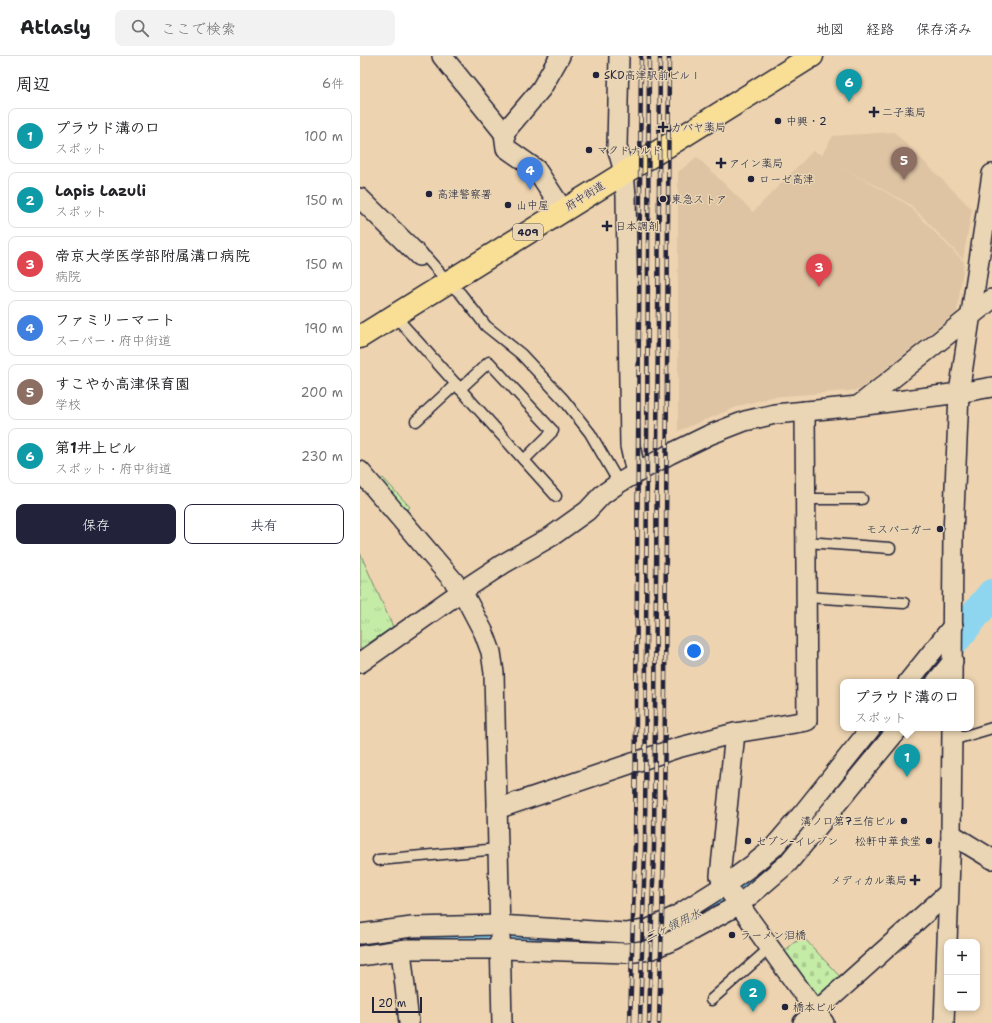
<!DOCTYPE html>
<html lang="ja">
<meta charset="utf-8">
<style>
body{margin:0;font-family:"Shantell Sans","Klee One",sans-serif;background:#f2f2f2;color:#202124}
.controls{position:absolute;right:12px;bottom:12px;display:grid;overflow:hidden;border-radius:8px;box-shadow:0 2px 6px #0003}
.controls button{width:36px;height:36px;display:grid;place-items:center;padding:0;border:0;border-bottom:1px solid #e0e0e0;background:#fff;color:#202124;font:20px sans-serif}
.scale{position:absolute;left:12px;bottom:10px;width:50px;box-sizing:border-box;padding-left:4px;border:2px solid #22223b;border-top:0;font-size:11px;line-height:14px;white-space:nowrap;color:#22223b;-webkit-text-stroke:3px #ead6b4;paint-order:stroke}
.you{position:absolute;left:334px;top:595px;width:14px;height:14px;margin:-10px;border:3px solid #fff;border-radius:50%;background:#1a73e8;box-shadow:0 0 0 6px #1a73e833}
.badge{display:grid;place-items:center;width:26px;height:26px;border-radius:50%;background:#22223b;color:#fff;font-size:13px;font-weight:700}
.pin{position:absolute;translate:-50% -33px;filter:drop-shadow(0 1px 2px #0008)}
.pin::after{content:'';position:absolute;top:21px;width:14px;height:12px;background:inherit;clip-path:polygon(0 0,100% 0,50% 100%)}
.popup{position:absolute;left:480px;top:623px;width:134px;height:52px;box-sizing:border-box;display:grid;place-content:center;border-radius:8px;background:#fff;filter:drop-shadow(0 1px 3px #0005);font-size:13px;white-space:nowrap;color:#757577}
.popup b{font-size:15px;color:#202124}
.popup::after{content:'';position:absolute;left:50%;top:100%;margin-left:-8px;border:8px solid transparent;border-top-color:#fff}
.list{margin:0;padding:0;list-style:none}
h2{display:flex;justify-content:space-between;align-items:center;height:52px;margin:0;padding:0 16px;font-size:17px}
h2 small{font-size:13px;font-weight:400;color:#757577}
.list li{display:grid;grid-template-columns:26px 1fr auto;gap:12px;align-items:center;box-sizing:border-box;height:56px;margin:0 8px 8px;padding:0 8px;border:1px solid #e0e0e0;border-radius:8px}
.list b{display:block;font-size:15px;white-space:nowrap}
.list p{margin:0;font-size:13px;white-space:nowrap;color:#757577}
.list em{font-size:13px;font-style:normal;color:#757577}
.actions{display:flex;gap:8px;padding:12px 16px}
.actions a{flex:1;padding:9px 0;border:1px solid #22223b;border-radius:8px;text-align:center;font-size:14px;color:#22223b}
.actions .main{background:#22223b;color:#fff}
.icon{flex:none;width:22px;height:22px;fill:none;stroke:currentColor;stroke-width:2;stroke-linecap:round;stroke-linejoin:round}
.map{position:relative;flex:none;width:632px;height:967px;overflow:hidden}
header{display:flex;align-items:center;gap:24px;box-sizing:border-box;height:56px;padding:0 20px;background:#fff;border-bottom:1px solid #e0e0e0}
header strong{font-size:19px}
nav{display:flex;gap:22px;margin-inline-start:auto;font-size:14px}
.search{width:280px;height:36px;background:#f2f2f2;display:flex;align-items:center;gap:10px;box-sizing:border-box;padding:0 14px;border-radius:8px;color:#757577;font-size:15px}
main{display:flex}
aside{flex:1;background:#fff}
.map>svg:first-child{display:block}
.built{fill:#dec4a3}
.cemetery{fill:url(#cemetery-stones);stroke:#748770}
.park{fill:url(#park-tufts);stroke:#748770}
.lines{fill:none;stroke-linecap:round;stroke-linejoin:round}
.river{stroke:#8ed6f0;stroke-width:30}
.lane-casing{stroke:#22223b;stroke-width:13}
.street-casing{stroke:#22223b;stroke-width:22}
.highway-casing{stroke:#22223b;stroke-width:25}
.lane{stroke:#ead6b4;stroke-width:10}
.street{stroke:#ead6b4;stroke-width:19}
.highway{stroke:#f9df96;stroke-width:22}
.rail-casing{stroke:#22223b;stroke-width:4.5}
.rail{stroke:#ead6b4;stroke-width:3;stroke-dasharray:9;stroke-linecap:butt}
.poi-dot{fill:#22223b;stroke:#ead6b4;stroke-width:1.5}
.labels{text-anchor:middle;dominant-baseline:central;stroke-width:3;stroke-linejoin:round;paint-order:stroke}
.shield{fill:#ead6b4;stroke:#5e585f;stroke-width:1}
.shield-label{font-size:10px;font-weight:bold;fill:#22223b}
.poi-label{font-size:11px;fill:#22223b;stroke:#ead6b4;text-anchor:start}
.street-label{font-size:11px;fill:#22223b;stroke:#ead6b4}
.water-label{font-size:12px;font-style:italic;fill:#38465f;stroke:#ead6b4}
</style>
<header>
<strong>Atlasly</strong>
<div class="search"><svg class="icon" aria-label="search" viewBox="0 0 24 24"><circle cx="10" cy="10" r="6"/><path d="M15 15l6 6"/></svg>ここで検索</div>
<nav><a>地図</a><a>経路</a><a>保存済み</a></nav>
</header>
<main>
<aside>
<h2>周辺<small>6件</small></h2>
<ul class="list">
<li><span class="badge" style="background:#0f9aa8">1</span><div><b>プラウド溝の口</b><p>スポット</p></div><em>100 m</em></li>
<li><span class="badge" style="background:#0f9aa8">2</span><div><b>Lapis Lazuli</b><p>スポット</p></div><em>150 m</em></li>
<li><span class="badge" style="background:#e0444e">3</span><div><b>帝京大学医学部附属溝口病院</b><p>病院</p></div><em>150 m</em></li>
<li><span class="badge" style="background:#3f7fe0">4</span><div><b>ファミリーマート</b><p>スーパー · 府中街道</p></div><em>190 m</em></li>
<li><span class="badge" style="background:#8d6e63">5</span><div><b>すこやか高津保育園</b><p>学校</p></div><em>200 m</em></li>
<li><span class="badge" style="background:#0f9aa8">6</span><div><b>第1井上ビル</b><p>スポット · 府中街道</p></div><em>230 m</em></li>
</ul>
<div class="actions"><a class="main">保存</a><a>共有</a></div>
</aside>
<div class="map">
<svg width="632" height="967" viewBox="0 0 632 967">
<defs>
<pattern id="cemetery-stones" width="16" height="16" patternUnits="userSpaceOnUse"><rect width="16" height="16" fill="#c5eca6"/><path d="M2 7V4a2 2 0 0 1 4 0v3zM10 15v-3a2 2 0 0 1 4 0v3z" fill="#a9ca90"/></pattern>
<pattern id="park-tufts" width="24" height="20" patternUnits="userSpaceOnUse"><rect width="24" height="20" fill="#c5eca6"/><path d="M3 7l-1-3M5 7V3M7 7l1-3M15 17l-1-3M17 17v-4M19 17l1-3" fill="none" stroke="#a9ca90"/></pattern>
</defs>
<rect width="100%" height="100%" fill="#edd3af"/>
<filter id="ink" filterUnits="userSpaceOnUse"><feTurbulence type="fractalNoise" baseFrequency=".025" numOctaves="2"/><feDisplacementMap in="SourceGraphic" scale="8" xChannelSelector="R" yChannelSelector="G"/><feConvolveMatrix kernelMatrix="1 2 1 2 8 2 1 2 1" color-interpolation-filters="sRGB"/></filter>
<g filter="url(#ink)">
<polygon class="built" points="534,76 612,153 603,203 551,149 475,107 548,149 604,206 597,256 499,334 411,341 379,350 318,375 318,116 337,101 393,156 453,95 462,99 473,80"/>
<polygon class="cemetery" points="442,880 482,923 455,946 422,897"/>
<g class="park">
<polygon points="23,422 50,451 43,458 17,426"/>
<polygon points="0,497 33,571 0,593"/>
</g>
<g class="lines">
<g class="river">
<polyline points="561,626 632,538"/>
<polyline points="0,889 51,880 272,887 313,872 365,844 399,818 428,791 524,672"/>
</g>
<g class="lane-casing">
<g id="lane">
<polyline points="59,200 66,201 88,226 101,238 126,270 161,298 204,344 230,377 259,427"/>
<polyline points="35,260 196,440"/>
<polyline points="100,333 129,306 193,375 164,404"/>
<polyline points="56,365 96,328"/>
<polyline points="446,443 502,443"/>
<polyline points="446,486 530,492"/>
<polyline points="446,541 544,547"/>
<polyline points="592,684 632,672"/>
<polyline points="18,804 138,793"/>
<polyline points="351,944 410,892"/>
</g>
</g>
<g class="street-casing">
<g id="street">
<polyline points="82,0 144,77"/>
<polyline points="200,0 181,33 144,77 146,92 176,113 203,154"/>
<polyline points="259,0 257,91 264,116 266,140 270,390 276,417"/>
<polyline points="0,142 59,200"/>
<polyline points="498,350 632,243"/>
<polyline points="445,355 447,665 375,677 360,820 365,829 464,967"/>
<polyline points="0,415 102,535 124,577 131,596 134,617 142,967"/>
<polyline points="0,607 102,535 143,508 192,480 227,455 242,439 259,427 310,398 349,379 385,365 415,358 498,350 599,337 632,331"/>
<polyline points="548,626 593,570"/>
<polyline points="576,626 593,605"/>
<polyline points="592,626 593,479 599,337 632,118"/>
<polyline points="137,753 317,692 375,677"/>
<polyline points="591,778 632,803"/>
<polyline points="0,878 52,871 139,869 266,877 289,873 316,860 365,829 391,810 413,792 443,757 511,672"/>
<polyline points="41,894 49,967"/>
<polyline points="0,900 47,893 140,893 267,897 289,894 314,884 380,848 428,807 539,672"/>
<polyline points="443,967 588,837"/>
<polyline points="584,967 591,778 592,672"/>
</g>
</g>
<g class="highway-casing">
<polyline id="highway" points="0,281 452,0"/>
</g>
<use href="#lane" class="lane"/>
<use href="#street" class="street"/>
<use href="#highway" class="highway"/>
<g class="rail-casing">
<g id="rail">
<polyline points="270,967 275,790 281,0"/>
<polyline points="280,967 285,791 289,0"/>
<polyline points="289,967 294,791 300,0"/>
<polyline points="299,967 304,792 309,0"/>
</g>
</g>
<use href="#rail" class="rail"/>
</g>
</g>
<g class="poi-dot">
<circle cx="236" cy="19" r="4"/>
<path d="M512 50h4v4h4v4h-4v4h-4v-4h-4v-4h4z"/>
<circle cx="418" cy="65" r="4"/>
<path d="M301 65h4v4h4v4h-4v4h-4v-4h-4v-4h4z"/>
<circle cx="229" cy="94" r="4"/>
<path d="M359 101h4v4h4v4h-4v4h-4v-4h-4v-4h4z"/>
<circle cx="391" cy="123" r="4"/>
<circle cx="69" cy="138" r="4"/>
<circle cx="303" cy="143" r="4"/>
<circle cx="148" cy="149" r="4"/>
<path d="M245 164h4v4h4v4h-4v4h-4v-4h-4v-4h4z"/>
<circle cx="580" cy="473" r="4"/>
<circle cx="544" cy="765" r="4"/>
<circle cx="388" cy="785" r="4"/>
<circle cx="569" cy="785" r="4"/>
<path d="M553 818h4v4h4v4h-4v4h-4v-4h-4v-4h4z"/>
<circle cx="372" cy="879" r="4"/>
<circle cx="425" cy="951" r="4"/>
</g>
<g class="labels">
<rect class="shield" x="153" y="168" width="30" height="16" rx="3"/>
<g class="shield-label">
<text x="168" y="176">409</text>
</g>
<g class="poi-label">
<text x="244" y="19">SKD高津駅前ビルⅠ</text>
<text x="522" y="56">二子薬局</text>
<text x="426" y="65">中興・2</text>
<text x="311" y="71">カバヤ薬局</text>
<text x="237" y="94">マクドナルド</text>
<text x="369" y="107">アイン薬局</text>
<text x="399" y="123">ローゼ高津</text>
<text x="77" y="138">高津警察署</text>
<text x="311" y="143">東急ストア</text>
<text x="156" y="149">山中屋</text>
<text x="255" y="170">日本調剤</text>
<text x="572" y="473" text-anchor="end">モスバーガー</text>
<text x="536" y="765" text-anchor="end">溝ノ口第7三信ビル</text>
<text x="396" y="785">セブン-イレブン</text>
<text x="561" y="785" text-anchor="end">松軒中華食堂</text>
<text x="547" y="824" text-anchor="end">メディカル薬局</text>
<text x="380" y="879">ラーメン泪橋</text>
<text x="433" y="951">橋本ビル</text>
</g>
<g class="street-label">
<text transform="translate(225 140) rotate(-32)">府中街道</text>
</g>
<g class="water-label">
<text transform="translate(313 869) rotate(-25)">二ヶ領用水</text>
</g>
</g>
</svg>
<div class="controls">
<button>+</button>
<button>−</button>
</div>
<div class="scale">20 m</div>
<div class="you"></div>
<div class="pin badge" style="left:547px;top:721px;background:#0f9aa8">1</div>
<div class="popup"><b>プラウド溝の口</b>スポット</div>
<div class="pin badge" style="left:393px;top:956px;background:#0f9aa8">2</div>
<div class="pin badge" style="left:459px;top:231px;background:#e0444e">3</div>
<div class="pin badge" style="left:170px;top:134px;background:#3f7fe0">4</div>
<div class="pin badge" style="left:544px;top:124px;background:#8d6e63">5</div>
<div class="pin badge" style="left:489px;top:46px;background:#0f9aa8">6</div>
</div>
</main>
